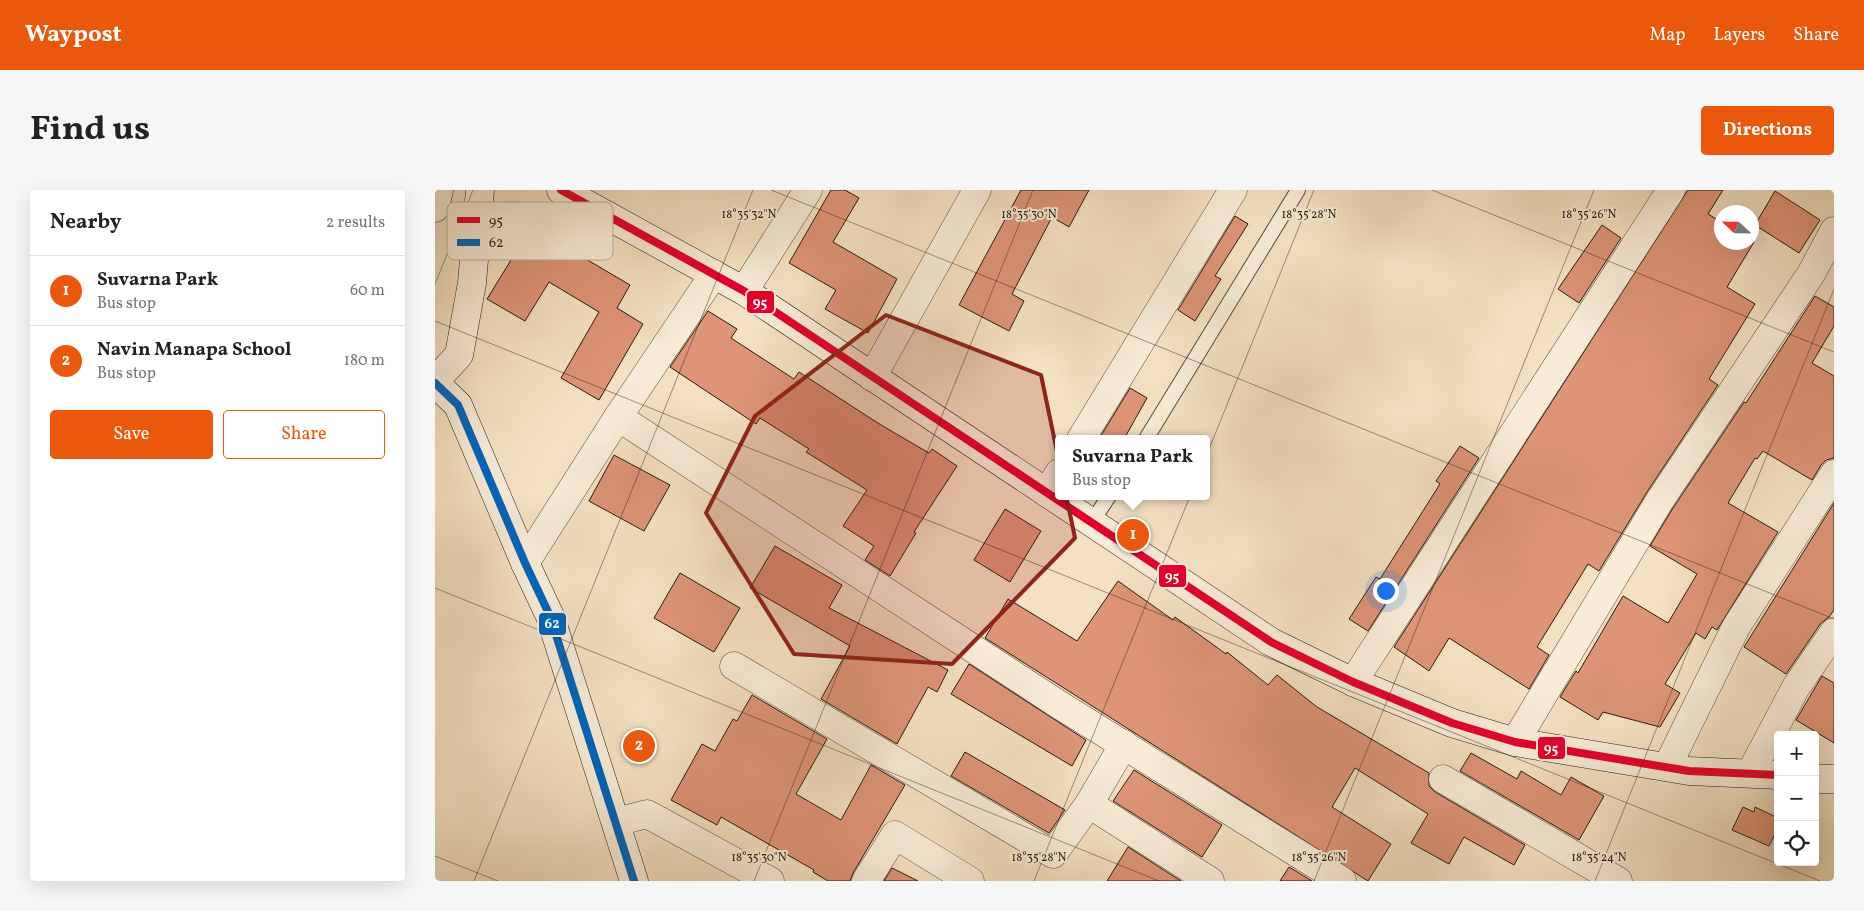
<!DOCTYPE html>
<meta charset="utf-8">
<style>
body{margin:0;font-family:Vollkorn,serif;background:#f6f6f6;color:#222}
.controls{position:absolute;right:15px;bottom:15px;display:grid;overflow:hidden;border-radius:5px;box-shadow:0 5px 20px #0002}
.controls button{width:45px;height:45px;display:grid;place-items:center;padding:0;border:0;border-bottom:1px solid #e0e0e0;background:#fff;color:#222;font:25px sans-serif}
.compass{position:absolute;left:1279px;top:15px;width:45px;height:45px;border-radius:50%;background:#fff;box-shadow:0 5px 20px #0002;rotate:292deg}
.you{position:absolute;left:950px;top:400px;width:18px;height:18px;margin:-12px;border:4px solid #fff;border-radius:50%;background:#1a73e8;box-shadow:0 0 0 8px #1a73e833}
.badge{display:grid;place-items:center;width:32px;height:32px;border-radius:50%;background:#ea580c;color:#fff;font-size:16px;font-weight:700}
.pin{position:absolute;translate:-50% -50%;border:2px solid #fff;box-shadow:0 1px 5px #0006}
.popup{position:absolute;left:620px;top:245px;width:155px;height:65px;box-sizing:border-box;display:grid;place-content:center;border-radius:5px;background:#fff;filter:drop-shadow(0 1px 4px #0005);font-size:16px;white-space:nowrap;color:#767676}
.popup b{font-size:19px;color:#222}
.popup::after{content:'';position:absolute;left:50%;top:100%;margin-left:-10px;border:10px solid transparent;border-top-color:#fff}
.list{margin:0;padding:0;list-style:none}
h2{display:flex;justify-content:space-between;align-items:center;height:65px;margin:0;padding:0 20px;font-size:21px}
h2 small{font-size:16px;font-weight:400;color:#767676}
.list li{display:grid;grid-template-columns:32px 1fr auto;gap:15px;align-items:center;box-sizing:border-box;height:70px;padding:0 20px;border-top:1px solid #e0e0e0}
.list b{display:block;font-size:19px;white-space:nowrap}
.list p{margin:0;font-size:16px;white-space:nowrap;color:#767676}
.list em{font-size:16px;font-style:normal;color:#767676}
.actions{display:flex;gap:10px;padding:15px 20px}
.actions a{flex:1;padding:11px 0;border:1px solid #ea580c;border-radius:5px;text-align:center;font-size:18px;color:#ea580c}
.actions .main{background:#ea580c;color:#fff}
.icon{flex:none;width:28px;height:28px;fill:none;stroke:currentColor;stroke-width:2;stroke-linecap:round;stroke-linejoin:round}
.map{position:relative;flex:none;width:1399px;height:691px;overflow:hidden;border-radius:5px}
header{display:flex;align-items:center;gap:30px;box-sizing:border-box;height:70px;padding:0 25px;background:#ea580c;color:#fff}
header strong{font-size:24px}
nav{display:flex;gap:28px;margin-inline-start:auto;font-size:18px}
.intro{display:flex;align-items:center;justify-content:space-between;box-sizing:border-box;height:120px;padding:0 30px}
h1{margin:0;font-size:35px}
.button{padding:12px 22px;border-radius:5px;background:#ea580c;color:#fff;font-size:18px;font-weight:700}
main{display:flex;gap:30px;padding:0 30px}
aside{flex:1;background:#fff;border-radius:5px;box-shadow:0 5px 20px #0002}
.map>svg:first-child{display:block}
.building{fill:#de9477;stroke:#251b10}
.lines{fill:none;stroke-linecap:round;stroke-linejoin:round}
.lane-casing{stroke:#594c3d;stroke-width:16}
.street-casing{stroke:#594c3d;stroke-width:29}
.secondary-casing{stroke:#251b10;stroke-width:29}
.lane{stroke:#f8ecd8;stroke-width:14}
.street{stroke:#f8ecd8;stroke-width:28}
.secondary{stroke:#f8ecd8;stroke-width:28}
.bus-1-casing{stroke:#f8ecd8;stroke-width:11}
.bus-2-casing{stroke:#f8ecd8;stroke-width:11}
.bus-1{stroke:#e4002b;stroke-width:8}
.bus-2{stroke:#0065bd;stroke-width:8}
.marked{fill:#8f2418;fill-opacity:0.2;stroke:#8f2418;stroke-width:4;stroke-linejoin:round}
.ticks{fill:none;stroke:#251b10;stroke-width:1;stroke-opacity:0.45}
.key{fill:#f8ecd8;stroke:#b9ad9c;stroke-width:1}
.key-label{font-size:14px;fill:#251b10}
.ticks-label{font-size:12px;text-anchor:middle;fill:#251b10;stroke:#f8ecd8;stroke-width:4;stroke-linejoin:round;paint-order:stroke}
.line-badge{stroke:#f8ecd8;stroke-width:2}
.badge-label{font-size:14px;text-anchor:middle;font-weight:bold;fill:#fff}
</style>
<header>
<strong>Waypost</strong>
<nav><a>Map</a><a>Layers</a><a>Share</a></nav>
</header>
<div class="intro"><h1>Find us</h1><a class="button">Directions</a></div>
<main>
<aside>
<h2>Nearby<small>2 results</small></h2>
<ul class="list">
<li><span class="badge">1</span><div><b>Suvarna Park</b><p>Bus stop</p></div><em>60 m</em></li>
<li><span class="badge">2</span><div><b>Navin Manapa School</b><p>Bus stop</p></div><em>180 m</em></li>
</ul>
<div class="actions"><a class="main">Save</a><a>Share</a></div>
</aside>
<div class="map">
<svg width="1399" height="691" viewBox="0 0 1399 691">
<rect width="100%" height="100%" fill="#f4e1c3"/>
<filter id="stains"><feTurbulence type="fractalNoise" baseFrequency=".004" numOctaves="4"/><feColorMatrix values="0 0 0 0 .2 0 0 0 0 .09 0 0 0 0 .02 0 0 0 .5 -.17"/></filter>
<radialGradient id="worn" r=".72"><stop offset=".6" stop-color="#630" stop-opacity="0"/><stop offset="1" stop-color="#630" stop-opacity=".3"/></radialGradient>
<g class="building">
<polygon points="396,0 410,0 424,8 398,52 462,89 433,143 390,119 401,100 354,73"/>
<polygon points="586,0 654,0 634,37 617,27 577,104 589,111 574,141 524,115"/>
<polygon points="1253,0 1288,0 1273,24 1286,32 1286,52 1319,52 1292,97 1320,114 1274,189 1283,195 1212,302 1164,381 1153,374 1102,457 1114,465 1094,499 1014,448 994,481 959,457"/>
<polygon points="1340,1 1385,30 1364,63 1320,35"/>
<polygon points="800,26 813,34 780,86 786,89 760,131 743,120"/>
<polygon points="83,29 195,95 182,118 208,134 164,210 126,188 164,122 114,92 90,131 52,109 76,70 63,62"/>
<polygon points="1167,35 1186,48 1144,113 1123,99"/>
<polygon points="1380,106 1399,117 1399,136 1377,173 1399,186 1399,268 1391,270 1386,275 1377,290 1328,261 1322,269 1320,268 1293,313 1343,342 1282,440 1277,437 1270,449 1261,443 1230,494 1245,503 1225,537 1168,522 1163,530 1125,507 1141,481 1143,483 1188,406 1233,433 1262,384 1215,356 1238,318 1309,212 1311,213"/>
<polygon points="273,121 302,139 296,148 359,189 364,182 446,235 494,263 497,259 522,276 479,342 481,343 455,386 430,370 439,356 408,336 432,300 371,262 374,259 325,228 321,234 235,177"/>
<polygon points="695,198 712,208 689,249 664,249"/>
<polygon points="1025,256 1044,268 933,441 914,429 941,387 945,389 1005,294 1001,291"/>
<polygon points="179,265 235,295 209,341 154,311"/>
<polygon points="1399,313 1399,420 1394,427 1386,433 1351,484 1309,457"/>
<polygon points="570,319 606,341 575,392 539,370"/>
<polygon points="340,356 407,395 394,418 513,480 502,502 493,497 462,554 386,509 415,456 315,398"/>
<polygon points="245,383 305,418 279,462 219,428"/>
<polygon points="683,391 738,430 740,427 791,464 792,462 833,495 842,485 882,517 994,583 994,596 1000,602 1090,655 1079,675 1029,647 1014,674 976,653 993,624 920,578 897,617 956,654 933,691 550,448 573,409 642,451"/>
<polygon points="534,474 651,550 637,576 516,504"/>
<polygon points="1387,486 1399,493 1399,553 1361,530"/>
<polygon points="317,505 392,549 361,604 406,630 436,575 470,595 418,683 415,691 393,691 378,682 379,680 286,627 282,635 236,610 267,554 280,561 298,529 302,531"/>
<polygon points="530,562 630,620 614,643 516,586"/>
<polygon points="1036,563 1082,589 1086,581 1126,605 1136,587 1169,606 1144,650 1025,581"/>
<polygon points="699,580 787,635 767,667 678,611"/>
<polygon points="1308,617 1319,622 1320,617 1343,628 1343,638 1334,656 1297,640"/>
<polygon points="693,657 746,691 672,691"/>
<polygon points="854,677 877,691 845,691"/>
<polygon points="457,678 483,691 449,691"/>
</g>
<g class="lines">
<g class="lane-casing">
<g id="lane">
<polyline points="711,249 863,0"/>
<polyline points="657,332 674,306"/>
</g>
</g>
<g class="street-casing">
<g id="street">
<polyline points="309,101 373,0"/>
<polyline points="437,187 542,0"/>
<polyline points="183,227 623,514 907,691"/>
<polyline points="646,249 798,0"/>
<polyline points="612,303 624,283"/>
<polyline points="90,373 183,227 279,84"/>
<polyline points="299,476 618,664 654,614 689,554"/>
<polyline points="918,492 1236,0"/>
<polyline points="1080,552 1225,310 1376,84 1399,41"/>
<polyline points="1232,577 1301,437 1399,284"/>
<polyline points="1316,582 1361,497 1399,442"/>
<polyline points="1008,589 1183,691"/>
<polyline points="654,614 775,691"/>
<polyline points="181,632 212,624 335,691"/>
<polyline points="431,691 460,645 535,691"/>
</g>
</g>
<g class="secondary-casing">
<g id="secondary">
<polyline points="126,0 309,101 836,452 918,492 1017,533 1080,552 1254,581 1343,585"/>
<polyline points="0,18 4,0"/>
<polyline points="0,191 24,165 37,93 45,0"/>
<polyline points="0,193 23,215 90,373 115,426 199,691"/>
<polyline points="1380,589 1399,589"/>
</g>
</g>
<use href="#lane" class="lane"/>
<use href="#street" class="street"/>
<use href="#secondary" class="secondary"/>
<g class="bus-1-casing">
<polyline id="bus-1" points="126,0 309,101 836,452 918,492 1017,533 1080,552 1254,581 1343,585"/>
</g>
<g class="bus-2-casing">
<polyline id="bus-2" points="0,193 23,215 90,373 115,426 199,691"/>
</g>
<use href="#bus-1" class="bus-1"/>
<use href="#bus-2" class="bus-2"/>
</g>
<path class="marked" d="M451 125 606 185 640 348 517 474 359 464 271 323 320 226Z"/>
<path class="ticks" d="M336 0 1399 429M997 0 1399 162M0 94 38 0M0 131 1385 691M0 398 724 691M0 666 63 691M39 691 318 0M319 691 598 0M599 691 879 0M879 691 1159 0M1160 691 1399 99"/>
<rect x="12" y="12" width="166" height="58" rx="8" class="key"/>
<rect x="22" y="27" width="23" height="6" fill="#e4002b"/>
<rect x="22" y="49" width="23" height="7" fill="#0065bd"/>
<g class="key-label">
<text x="54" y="35">95</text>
<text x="54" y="57">62</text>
</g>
<g class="ticks-label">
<text x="314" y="28">18°35'32"N</text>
<text x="594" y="28">18°35'30"N</text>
<text x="874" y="28">18°35'28"N</text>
<text x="1154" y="28">18°35'26"N</text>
<text x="324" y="671">18°35'30"N</text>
<text x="604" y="671">18°35'28"N</text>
<text x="884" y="671">18°35'26"N</text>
<text x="1164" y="671">18°35'24"N</text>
</g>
<g class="line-badge">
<rect x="311" y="100" width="29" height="24" rx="5" fill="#e4002b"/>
<rect x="723" y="374" width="29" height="24" rx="5" fill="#e4002b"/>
<rect x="103" y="422" width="29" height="24" rx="5" fill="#0065bd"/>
<rect x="1102" y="546" width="29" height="24" rx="5" fill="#e4002b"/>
</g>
<g class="badge-label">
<text x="325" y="117">95</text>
<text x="737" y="391">95</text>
<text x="117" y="438">62</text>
<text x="1116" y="563">95</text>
</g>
<rect width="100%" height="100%" filter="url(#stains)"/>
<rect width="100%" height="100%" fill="url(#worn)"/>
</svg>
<div class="controls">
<button>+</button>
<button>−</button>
<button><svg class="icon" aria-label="locate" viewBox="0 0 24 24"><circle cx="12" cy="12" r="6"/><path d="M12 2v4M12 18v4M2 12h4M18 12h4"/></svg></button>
</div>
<svg class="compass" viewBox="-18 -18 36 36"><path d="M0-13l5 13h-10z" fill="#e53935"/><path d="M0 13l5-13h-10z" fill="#767676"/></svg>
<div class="you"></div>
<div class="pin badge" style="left:698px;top:345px">1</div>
<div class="popup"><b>Suvarna Park</b>Bus stop</div>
<div class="pin badge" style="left:204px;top:556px">2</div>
</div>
</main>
